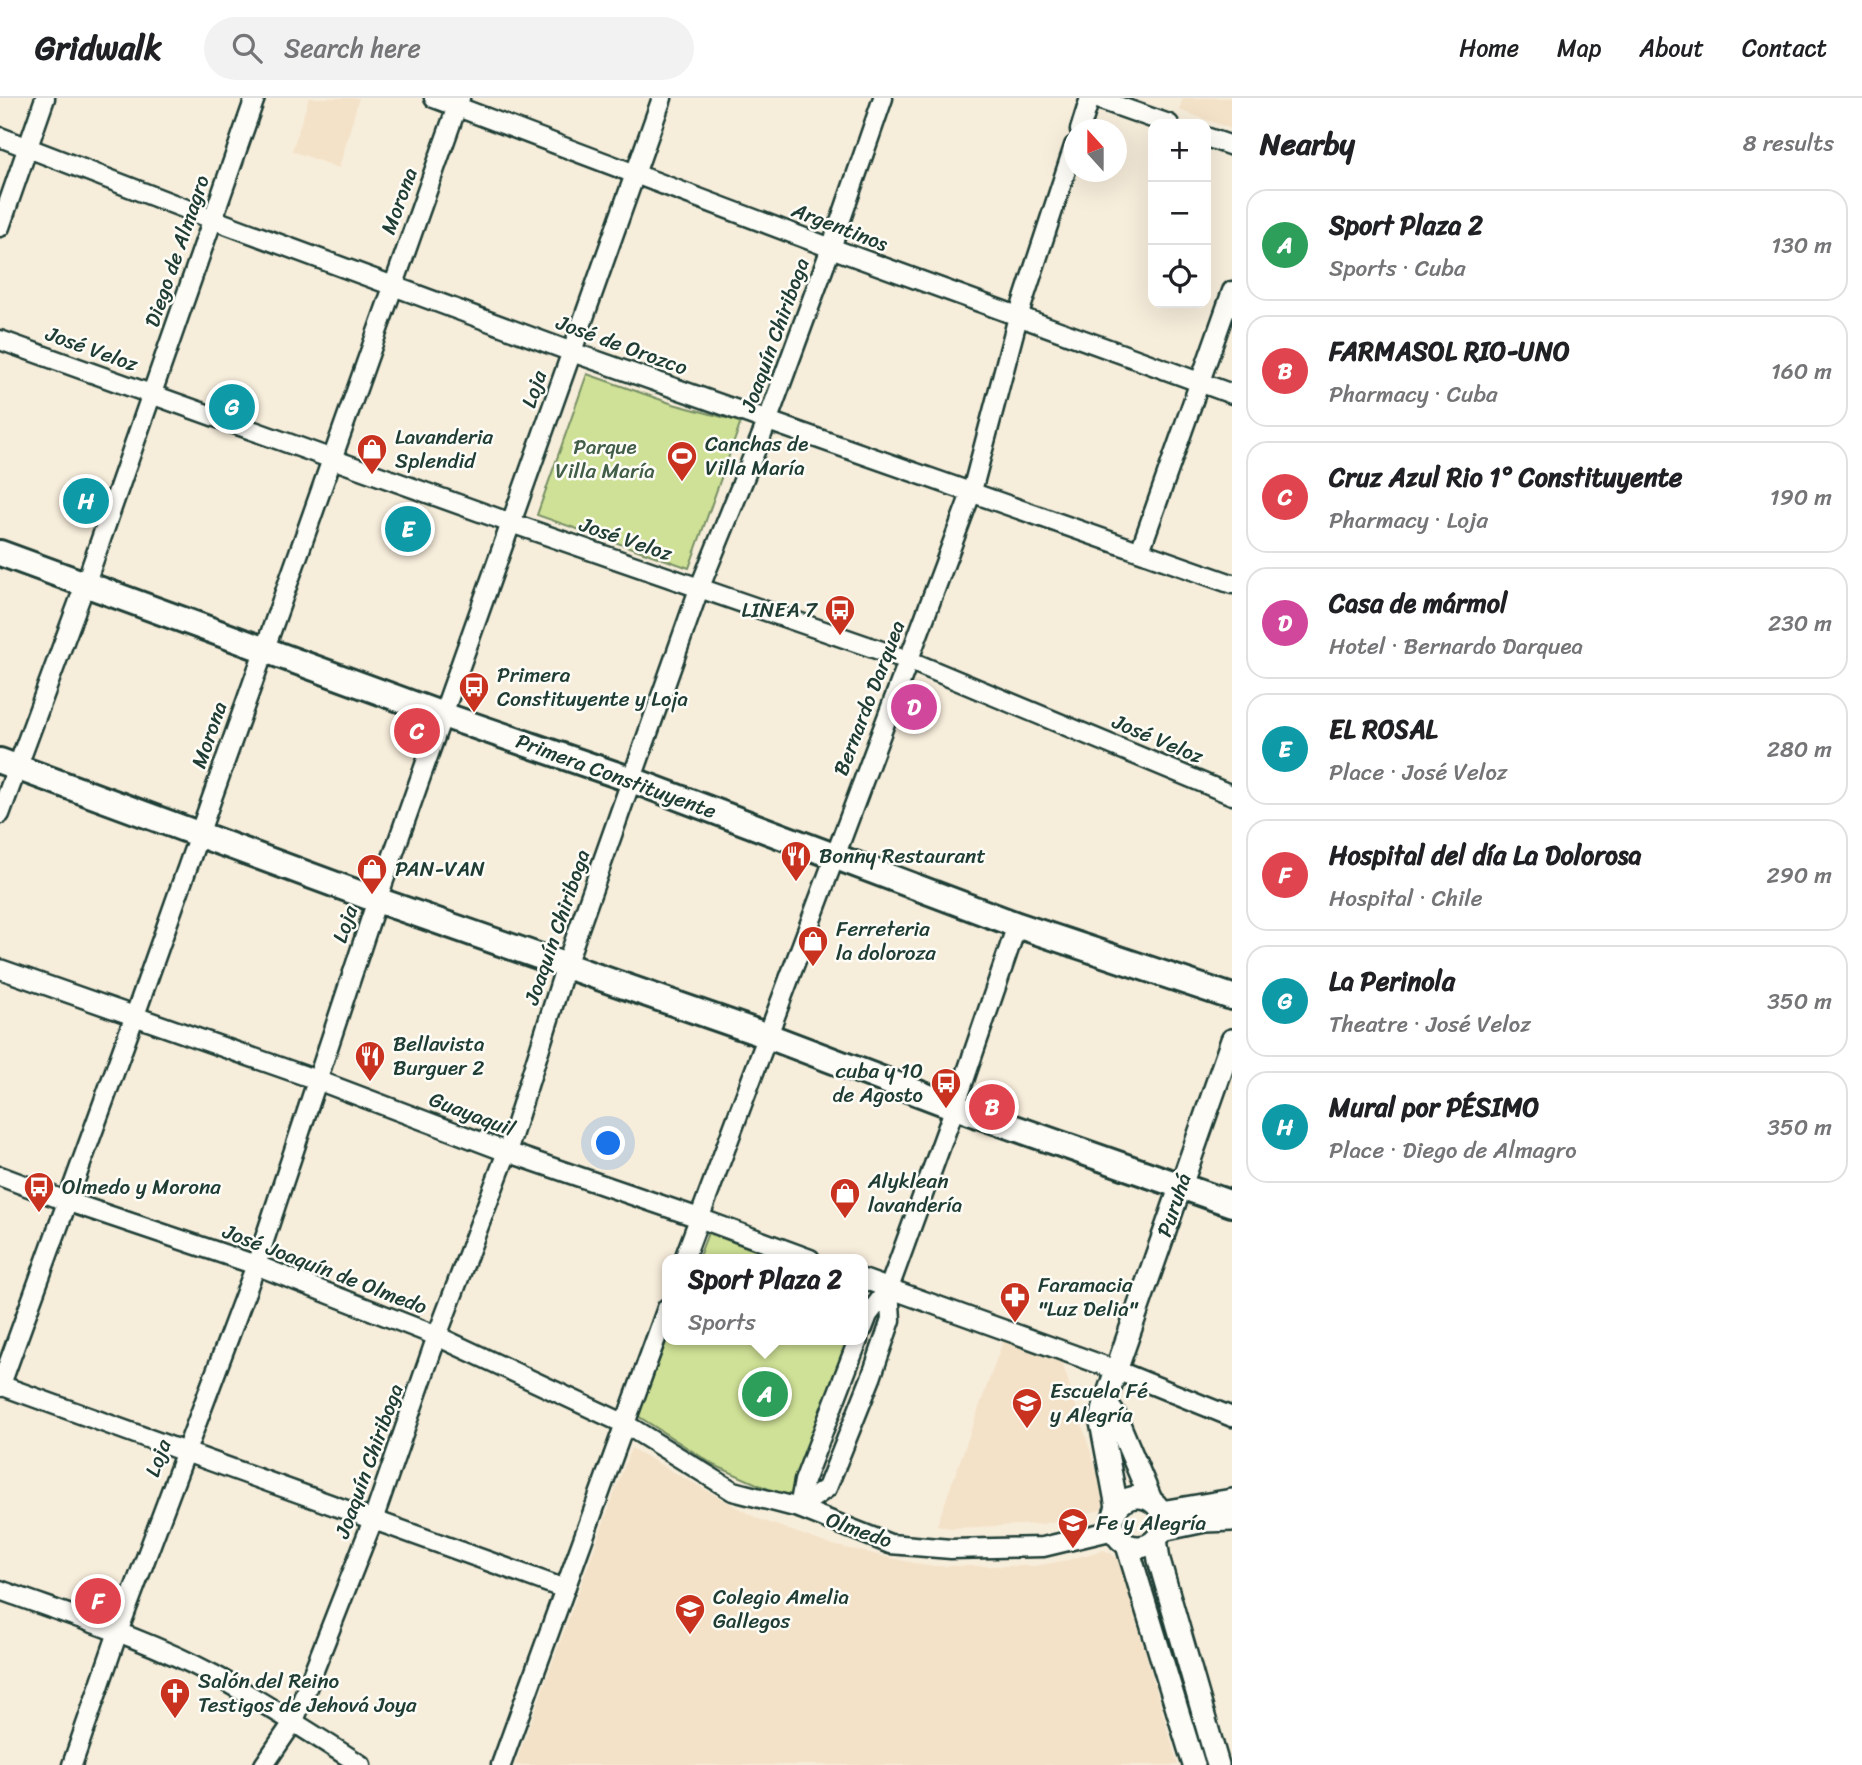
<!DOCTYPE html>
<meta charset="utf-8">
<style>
body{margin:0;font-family:Sriracha,sans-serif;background:#f2f2f2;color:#202124}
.controls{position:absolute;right:21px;top:21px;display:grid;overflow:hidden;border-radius:14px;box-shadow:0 7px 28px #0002}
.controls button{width:63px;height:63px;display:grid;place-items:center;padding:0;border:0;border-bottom:2px solid #e0e0e0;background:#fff;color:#202124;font:35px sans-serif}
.compass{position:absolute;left:1064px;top:21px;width:63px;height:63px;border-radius:50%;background:#fff;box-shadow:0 7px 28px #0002;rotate:339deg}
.you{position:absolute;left:609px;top:1046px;width:24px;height:24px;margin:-18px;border:5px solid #fff;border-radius:50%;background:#1a73e8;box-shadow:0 0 0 10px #1a73e833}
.badge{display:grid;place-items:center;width:46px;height:46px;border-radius:50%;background:#c8321e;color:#fff;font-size:23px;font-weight:700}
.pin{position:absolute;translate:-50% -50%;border:4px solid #fff;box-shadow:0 2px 7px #0006}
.popup{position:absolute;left:662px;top:1156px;width:206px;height:91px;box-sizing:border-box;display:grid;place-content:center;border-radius:14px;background:#fff;filter:drop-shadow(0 2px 5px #0005);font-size:23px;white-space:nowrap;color:#757577}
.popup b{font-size:26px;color:#202124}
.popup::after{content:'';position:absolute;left:50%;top:100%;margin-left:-14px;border:14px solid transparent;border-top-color:#fff}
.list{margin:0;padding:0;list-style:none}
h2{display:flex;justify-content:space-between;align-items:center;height:91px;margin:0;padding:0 28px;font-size:30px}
h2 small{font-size:23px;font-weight:400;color:#757577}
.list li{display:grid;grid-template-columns:46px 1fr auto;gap:21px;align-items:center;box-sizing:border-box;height:112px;margin:0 14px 14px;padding:0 14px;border:2px solid #e0e0e0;border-radius:21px}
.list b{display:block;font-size:26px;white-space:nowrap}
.list p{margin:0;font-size:23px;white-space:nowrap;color:#757577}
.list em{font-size:23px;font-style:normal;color:#757577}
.icon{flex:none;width:38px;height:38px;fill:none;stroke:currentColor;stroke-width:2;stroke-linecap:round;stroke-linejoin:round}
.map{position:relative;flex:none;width:1232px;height:1667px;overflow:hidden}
header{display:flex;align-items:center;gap:42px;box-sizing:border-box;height:98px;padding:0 35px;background:#fff;border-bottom:2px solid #e0e0e0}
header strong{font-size:33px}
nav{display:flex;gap:38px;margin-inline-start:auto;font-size:24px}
.search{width:490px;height:63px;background:#f2f2f2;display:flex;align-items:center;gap:18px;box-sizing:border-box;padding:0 24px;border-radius:38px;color:#757577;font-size:26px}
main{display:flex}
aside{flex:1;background:#fff}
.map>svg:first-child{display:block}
.built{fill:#f3e2c8}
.green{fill:#cfe196;stroke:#778f65;stroke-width:2}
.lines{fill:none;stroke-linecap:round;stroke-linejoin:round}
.minor-casing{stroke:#1f3d34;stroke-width:23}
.tertiary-casing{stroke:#1f3d34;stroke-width:26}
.secondary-casing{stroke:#1f3d34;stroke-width:30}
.minor{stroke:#fdfcf7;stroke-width:18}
.tertiary{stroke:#fdfcf7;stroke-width:21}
.secondary{stroke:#fdfcf7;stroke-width:24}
.labels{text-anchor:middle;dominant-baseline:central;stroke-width:5;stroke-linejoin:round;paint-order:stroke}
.street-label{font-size:21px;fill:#1f3d34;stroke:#fdfcf7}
.poi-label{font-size:21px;fill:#1f3d34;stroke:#fdfcf7;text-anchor:start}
.park-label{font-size:21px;fill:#425e48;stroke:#fdfcf7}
</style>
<header>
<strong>Gridwalk</strong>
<div class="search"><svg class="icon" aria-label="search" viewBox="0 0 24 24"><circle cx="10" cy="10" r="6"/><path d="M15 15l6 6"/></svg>Search here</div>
<nav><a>Home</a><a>Map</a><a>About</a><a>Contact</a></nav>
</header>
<main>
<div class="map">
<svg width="1232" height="1667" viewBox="0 0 1232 1667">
<rect width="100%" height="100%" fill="#f7eddb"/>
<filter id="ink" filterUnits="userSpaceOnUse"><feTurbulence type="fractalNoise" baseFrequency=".0143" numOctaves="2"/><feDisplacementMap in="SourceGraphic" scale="14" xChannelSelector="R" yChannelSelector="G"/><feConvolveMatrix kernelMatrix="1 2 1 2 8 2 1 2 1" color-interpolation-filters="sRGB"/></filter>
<g filter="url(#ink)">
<g class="built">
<polygon points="309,0 359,0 339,70 292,53"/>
<polygon points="1183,0 1232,0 1232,31 1179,12"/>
<polygon points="1003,1243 1061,1261 1106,1402 1101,1412 1042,1426 951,1430 937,1427"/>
<polygon points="631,1350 756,1420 828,1446 927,1468 1035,1468 1068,1462 1104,1452 1112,1456 1123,1466 1135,1519 1178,1667 515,1667"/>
</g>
<g class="green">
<polygon points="587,276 673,306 741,324 689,470 537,417"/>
<polygon points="708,1135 780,1161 698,1161"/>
<polygon points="667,1242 859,1242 798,1404 714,1367 638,1318"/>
</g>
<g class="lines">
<g class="minor-casing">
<g id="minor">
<polyline points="434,0 831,150 1232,296"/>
<polyline points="1095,0 1169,26"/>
<polyline points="1080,32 1090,0"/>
<polyline points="0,39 212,121 572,254 1232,486"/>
<polyline points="1206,39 1232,48"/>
<polyline points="0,129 45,0"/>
<polyline points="0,242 511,425 908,562 1232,697"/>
<polyline points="1140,453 1232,193"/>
<polyline points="0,716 85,487 255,0"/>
<polyline points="0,871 317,982 507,1054 699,1120 810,1161"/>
<polyline points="0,1078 66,1103 256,1167 437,1238 625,1326 733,1393 799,1410 890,1446 951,1451 1043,1449 1114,1432"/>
<polyline points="684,1161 972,393 1018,219 1074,48"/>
<polyline points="863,1181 1116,1272 1232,1319"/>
<polyline points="863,1230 868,1217 889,1190 955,1009 1017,827"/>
<polyline points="0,1287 565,1491"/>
<polyline points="0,1289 134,920 460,0"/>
<polyline points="799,1410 827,1390 871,1280 891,1222 889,1190"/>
<polyline points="799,1410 804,1383 858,1242"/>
<path d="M0 1492C72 1518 147 1541 214 1577 265 1605 313 1636 361 1667"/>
<polyline points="72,1667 118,1534 256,1167 377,802 662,0"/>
<polyline points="264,1667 294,1623 373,1422 437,1238 507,1054 566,867 699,491 767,324 831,150 883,0"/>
<polyline points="501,1667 667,1210"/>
</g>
</g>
<g class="tertiary-casing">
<g id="tertiary">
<polyline points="1105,1304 1116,1319 1151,1402"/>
<circle cx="1138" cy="1424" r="25"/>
<polyline points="1117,1409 1101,1324 1105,1304 1232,942"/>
<polyline points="1161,1414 1232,1402"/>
<polyline points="1162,1432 1205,1423 1232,1422"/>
<polyline points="1156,1441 1159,1462 1218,1667"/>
<polyline points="1127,1447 1194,1667"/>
</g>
</g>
<g class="secondary-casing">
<g id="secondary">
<polyline points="0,455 443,617 632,682 1017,827 1232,899"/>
<polyline points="0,663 377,802 768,938 955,1009 1232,1106"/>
</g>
</g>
<use href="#minor" class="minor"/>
<use href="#tertiary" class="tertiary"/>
<use href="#secondary" class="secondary"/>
</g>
</g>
<defs>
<g id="shop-pin" transform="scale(1.575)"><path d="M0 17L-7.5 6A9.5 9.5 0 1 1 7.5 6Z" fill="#c8321e" stroke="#fdfcf7"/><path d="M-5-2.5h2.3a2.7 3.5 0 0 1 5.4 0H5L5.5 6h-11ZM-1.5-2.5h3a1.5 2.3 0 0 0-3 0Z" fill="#fff"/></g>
<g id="stadium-pin" transform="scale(1.575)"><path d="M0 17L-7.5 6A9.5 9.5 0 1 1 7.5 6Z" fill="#c8321e" stroke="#fdfcf7"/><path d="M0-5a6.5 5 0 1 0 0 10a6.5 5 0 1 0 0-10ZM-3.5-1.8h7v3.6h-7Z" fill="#fff"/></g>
<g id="bus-pin" transform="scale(1.575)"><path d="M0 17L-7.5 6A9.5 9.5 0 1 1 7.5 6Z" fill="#c8321e" stroke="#fdfcf7"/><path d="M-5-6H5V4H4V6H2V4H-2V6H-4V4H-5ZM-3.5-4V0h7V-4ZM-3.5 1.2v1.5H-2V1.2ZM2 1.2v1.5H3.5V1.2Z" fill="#fff"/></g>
<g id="restaurant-pin" transform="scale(1.575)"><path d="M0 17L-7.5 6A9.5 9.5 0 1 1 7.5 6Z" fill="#c8321e" stroke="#fdfcf7"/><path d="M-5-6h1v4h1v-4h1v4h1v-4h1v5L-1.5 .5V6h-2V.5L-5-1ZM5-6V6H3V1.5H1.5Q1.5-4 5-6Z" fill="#fff"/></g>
<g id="pharmacy-pin" transform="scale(1.575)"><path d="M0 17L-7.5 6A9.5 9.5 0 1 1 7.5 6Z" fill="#c8321e" stroke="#fdfcf7"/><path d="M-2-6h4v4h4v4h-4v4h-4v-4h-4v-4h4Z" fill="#fff"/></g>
<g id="school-pin" transform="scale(1.575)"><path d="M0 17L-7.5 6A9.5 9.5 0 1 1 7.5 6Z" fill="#c8321e" stroke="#fdfcf7"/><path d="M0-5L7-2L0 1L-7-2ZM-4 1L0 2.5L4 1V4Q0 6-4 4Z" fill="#fff"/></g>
<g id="church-pin" transform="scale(1.575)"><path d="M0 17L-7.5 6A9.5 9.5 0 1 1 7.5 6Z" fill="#c8321e" stroke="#fdfcf7"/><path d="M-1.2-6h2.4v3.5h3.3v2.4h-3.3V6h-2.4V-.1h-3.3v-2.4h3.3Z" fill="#fff"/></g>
</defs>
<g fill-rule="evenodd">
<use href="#shop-pin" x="372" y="351"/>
<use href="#stadium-pin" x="682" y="358"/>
<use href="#bus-pin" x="840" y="512"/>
<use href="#bus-pin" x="474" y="589"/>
<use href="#restaurant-pin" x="796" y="758"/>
<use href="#shop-pin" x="372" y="771"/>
<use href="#shop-pin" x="813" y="843"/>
<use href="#restaurant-pin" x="370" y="958"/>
<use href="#bus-pin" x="946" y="985"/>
<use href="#bus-pin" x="39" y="1089"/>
<use href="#shop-pin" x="845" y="1095"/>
<use href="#pharmacy-pin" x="1015" y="1199"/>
<use href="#school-pin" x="1027" y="1305"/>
<use href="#school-pin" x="1073" y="1425"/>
<use href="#school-pin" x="690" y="1511"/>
<use href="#church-pin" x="175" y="1595"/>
</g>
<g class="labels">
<g class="street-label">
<text transform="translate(399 103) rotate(-70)">Morona</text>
<text transform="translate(840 129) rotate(21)">Argentinos</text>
<text transform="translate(177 153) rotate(-71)">Diego de Almagro</text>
<text transform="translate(775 237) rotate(-70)">Joaquín Chiriboga</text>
<text transform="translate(622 247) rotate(20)">José de Orozco</text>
<text transform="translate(92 251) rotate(20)">José Veloz</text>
<text transform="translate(534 291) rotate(-71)">Loja</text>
<text transform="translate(626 441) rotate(19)">José Veloz</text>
<text transform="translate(869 600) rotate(-69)">Bernardo Darquea</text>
<text transform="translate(209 637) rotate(-71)">Morona</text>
<text transform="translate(1158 641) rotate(23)">José Veloz</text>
<text transform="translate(616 678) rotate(20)">Primera Constituyente</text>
<text transform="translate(345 826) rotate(-71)">Loja</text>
<text transform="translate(557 829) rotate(-71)">Joaquín Chiriboga</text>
<text transform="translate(472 1016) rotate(21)">Guayaquil</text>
<text transform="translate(1174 1107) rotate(-71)">Puruhá</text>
<text transform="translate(325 1171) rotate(21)">José Joaquín de Olmedo</text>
<text transform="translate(158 1360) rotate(-70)">Loja</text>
<text transform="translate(369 1363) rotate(-70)">Joaquín Chiriboga</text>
<text transform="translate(859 1432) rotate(20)">Olmedo</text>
</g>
<g class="poi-label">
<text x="395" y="339">Lavanderia<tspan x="395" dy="24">Splendid</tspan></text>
<text x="705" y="346">Canchas de<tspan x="705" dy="24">Villa María</tspan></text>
<text x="817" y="512" text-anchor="end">LINEA 7</text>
<text x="497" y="577">Primera<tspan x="497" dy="24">Constituyente y Loja</tspan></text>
<text x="819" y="758">Bonny Restaurant</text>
<text x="395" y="771">PAN-VAN</text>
<text x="836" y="831">Ferreteria<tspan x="836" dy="24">la doloroza</tspan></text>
<text x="393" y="946">Bellavista<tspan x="393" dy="24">Burguer 2</tspan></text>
<text x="923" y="973" text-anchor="end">cuba y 10<tspan x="923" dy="24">de Agosto</tspan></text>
<text x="868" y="1083">Alyklean<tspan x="868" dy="24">lavandería</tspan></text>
<text x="62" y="1089">Olmedo y Morona</text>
<text x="1038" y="1187">Faramacia<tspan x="1038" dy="24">"Luz Delia"</tspan></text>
<text x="1050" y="1293">Escuela Fé<tspan x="1050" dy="24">y Alegría</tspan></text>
<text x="1096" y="1425">Fe y Alegría</text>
<text x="713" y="1499">Colegio Amelia<tspan x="713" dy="24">Gallegos</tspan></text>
<text x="198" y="1583">Salón del Reino<tspan x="198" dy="24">Testigos de Jehová Joya</tspan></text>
</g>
<g class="park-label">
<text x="605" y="349">Parque<tspan x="605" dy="24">Villa María</tspan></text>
</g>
</g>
</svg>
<div class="controls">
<button>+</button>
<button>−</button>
<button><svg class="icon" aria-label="locate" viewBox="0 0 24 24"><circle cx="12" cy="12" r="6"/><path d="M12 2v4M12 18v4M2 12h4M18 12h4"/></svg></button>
</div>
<svg class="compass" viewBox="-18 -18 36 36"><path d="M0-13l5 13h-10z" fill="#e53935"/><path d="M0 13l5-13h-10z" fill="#757577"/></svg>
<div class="you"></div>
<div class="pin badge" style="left:765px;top:1296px;background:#2e9e5b">A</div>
<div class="popup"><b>Sport Plaza 2</b>Sports</div>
<div class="pin badge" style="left:992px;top:1009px;background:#e0444e">B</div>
<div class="pin badge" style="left:417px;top:633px;background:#e0444e">C</div>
<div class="pin badge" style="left:914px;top:609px;background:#d1479c">D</div>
<div class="pin badge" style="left:408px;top:431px;background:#0f9aa8">E</div>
<div class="pin badge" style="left:98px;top:1503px;background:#e0444e">F</div>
<div class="pin badge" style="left:232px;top:309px;background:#0f9aa8">G</div>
<div class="pin badge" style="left:86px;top:403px;background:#0f9aa8">H</div>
</div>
<aside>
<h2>Nearby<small>8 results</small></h2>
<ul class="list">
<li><span class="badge" style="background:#2e9e5b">A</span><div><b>Sport Plaza 2</b><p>Sports · Cuba</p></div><em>130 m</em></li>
<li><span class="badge" style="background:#e0444e">B</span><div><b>FARMASOL RIO-UNO</b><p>Pharmacy · Cuba</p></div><em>160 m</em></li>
<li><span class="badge" style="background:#e0444e">C</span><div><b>Cruz Azul Rio 1° Constituyente</b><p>Pharmacy · Loja</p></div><em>190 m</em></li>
<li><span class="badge" style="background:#d1479c">D</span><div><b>Casa de mármol</b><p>Hotel · Bernardo Darquea</p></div><em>230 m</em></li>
<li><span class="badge" style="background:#0f9aa8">E</span><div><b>EL ROSAL</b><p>Place · José Veloz</p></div><em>280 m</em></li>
<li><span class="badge" style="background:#e0444e">F</span><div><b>Hospital del día La Dolorosa</b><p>Hospital · Chile</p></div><em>290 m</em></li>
<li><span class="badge" style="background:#0f9aa8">G</span><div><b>La Perinola</b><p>Theatre · José Veloz</p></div><em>350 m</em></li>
<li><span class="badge" style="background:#0f9aa8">H</span><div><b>Mural por PÉSIMO</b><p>Place · Diego de Almagro</p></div><em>350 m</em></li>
</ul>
</aside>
</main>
